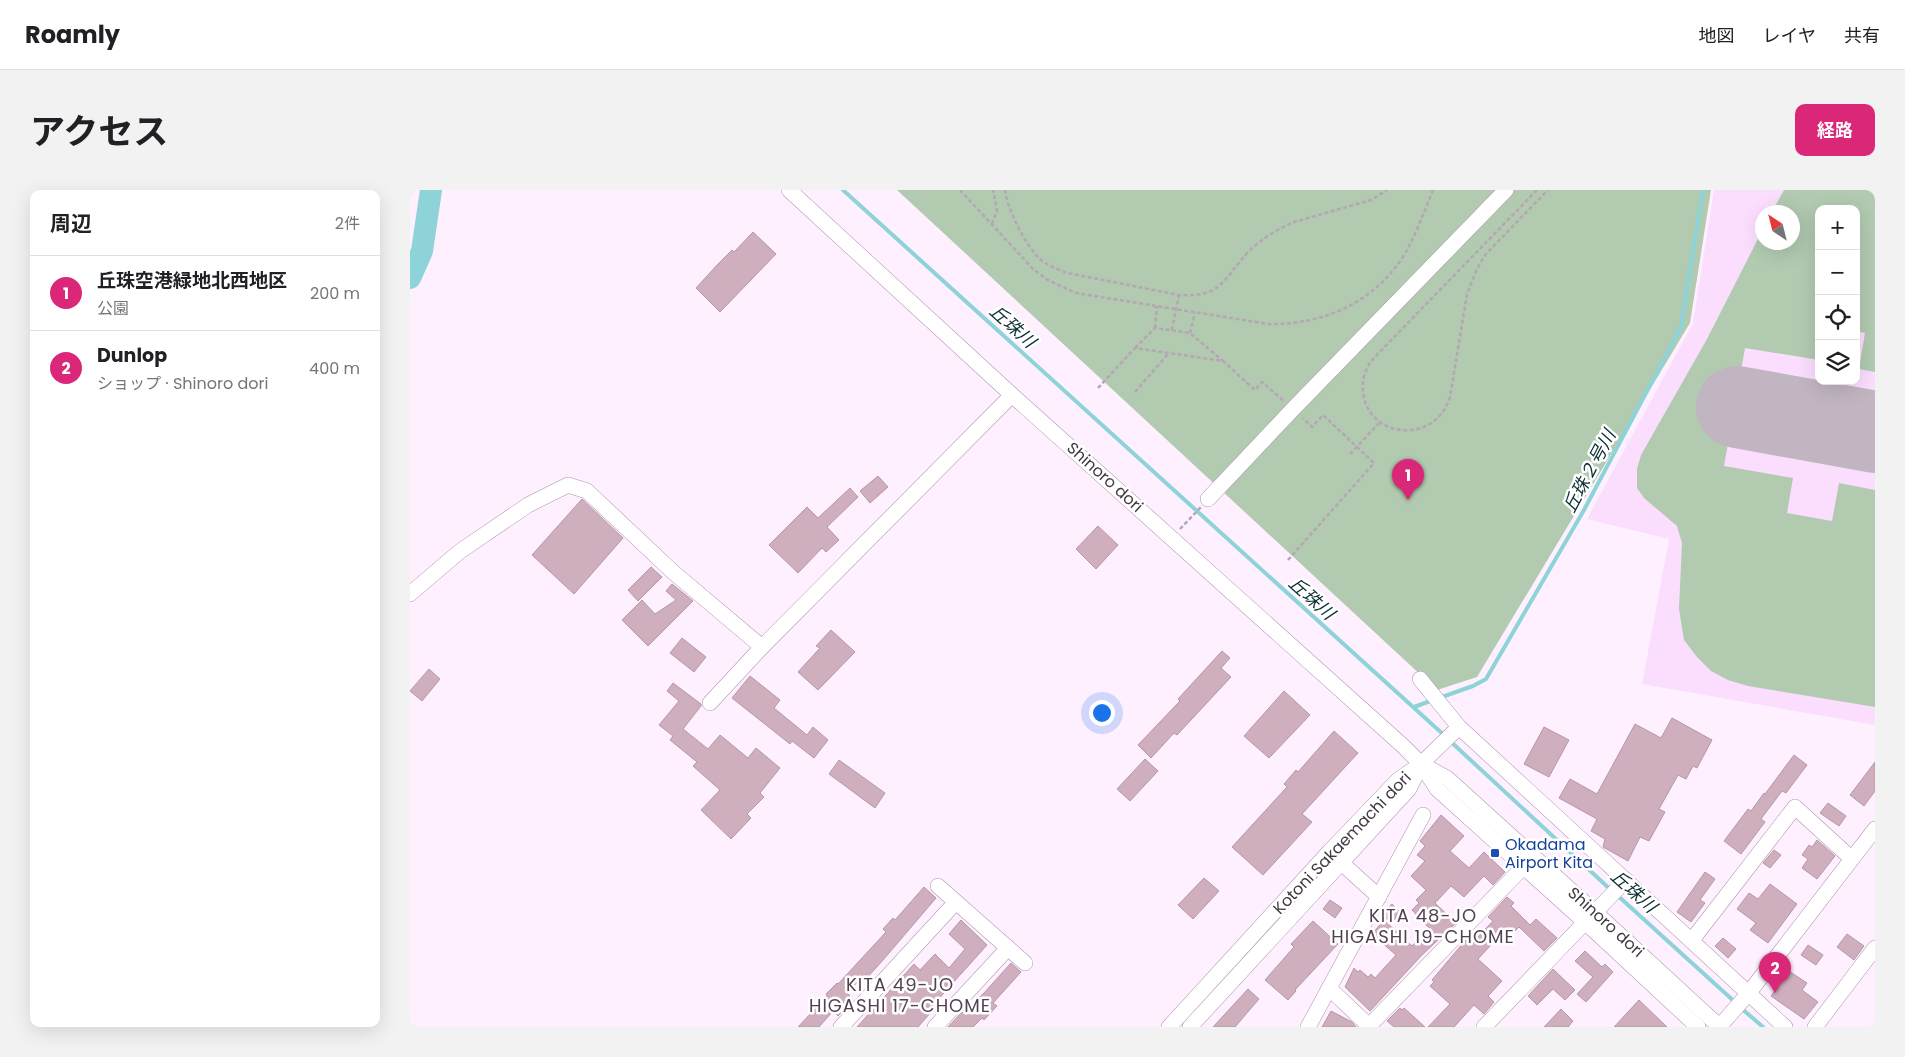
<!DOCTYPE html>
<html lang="ja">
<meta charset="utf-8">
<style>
body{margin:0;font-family:Poppins,"Noto Sans JP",sans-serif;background:#f2f2f2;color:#202124}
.controls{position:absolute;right:15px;top:15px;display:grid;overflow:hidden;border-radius:10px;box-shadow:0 5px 20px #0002}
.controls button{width:45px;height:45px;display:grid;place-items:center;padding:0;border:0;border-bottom:1px solid #e0e0e0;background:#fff;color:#202124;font:25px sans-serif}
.compass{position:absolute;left:1345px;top:15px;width:45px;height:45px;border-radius:50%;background:#fff;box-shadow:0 5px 20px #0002;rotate:325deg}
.you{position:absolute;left:691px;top:522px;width:18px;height:18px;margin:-12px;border:4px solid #fff;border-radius:50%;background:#1a73e8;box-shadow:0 0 0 8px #1a73e833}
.badge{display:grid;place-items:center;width:32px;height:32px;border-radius:50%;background:#db2777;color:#fff;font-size:16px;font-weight:700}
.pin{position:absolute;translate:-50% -41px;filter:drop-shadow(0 1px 2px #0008)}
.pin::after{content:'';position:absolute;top:26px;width:18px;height:15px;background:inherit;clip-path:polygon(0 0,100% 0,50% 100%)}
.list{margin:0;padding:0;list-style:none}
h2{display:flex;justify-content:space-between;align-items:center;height:65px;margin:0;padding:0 20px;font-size:21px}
h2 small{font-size:16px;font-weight:400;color:#757577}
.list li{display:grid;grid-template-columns:32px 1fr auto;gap:15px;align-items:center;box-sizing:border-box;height:75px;padding:0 20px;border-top:1px solid #e0e0e0}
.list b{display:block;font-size:19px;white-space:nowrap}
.list p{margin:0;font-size:16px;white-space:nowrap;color:#757577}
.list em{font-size:16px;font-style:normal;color:#757577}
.icon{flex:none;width:28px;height:28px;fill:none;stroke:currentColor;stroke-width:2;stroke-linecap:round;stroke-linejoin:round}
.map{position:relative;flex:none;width:1465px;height:837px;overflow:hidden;border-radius:10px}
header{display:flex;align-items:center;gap:30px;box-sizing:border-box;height:70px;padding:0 25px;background:#fff;border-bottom:1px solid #e0e0e0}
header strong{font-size:24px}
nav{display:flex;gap:28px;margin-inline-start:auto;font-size:18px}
.intro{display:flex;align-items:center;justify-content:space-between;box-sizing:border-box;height:120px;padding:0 30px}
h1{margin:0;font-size:35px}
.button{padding:12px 22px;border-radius:10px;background:#db2777;color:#fff;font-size:18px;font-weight:700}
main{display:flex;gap:30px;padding:0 30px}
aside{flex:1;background:#fff;border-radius:10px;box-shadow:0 5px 20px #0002}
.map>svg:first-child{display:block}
.built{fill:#fbdefe;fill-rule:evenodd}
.green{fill:#b1cab0}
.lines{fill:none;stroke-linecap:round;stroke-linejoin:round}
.stream{stroke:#8dd3d8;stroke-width:4}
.river{stroke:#8dd3d8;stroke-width:22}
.runway{stroke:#c2b5c2;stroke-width:82}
.building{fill:#cfafbe;stroke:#b697a6}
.minor-casing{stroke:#ac96ad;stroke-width:16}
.path{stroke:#b4a7b4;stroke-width:2.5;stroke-dasharray:4 2.5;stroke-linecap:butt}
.minor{stroke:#fff;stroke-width:15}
.transit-dot{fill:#1a4fb4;stroke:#fff;stroke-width:2}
.labels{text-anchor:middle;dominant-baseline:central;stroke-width:5;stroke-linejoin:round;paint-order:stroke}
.street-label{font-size:16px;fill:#423842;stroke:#fff}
.transit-label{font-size:16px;fill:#164399;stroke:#fff;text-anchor:start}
.water-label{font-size:18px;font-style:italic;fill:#0b2f32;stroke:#fff}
.neighbourhood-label{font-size:18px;letter-spacing:1px;fill:#534055;stroke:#fff}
</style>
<header>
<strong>Roamly</strong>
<nav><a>地図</a><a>レイヤ</a><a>共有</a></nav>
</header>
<div class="intro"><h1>アクセス</h1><a class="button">経路</a></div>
<main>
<aside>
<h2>周辺<small>2件</small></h2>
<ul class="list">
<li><span class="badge">1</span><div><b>丘珠空港緑地北西地区</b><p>公園</p></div><em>200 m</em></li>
<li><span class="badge">2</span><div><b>Dunlop</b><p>ショップ · Shinoro dori</p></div><em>400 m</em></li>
</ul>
</aside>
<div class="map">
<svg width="1465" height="837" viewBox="0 0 1465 837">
<rect width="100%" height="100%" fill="#fef0ff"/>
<path class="built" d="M1304 0H1465V535L1232 494 1259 349 1177 329 1283 133ZM1409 19H1446V191H1409ZM1352 22H1382V52H1352Z"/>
<g class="green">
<polygon points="487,0 1301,0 1280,133 1067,487 1027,500"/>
<polygon points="1374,0 1465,0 1465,182 1449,179 1455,143 1446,141 1446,19 1409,19 1409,170 1335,158 1314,276 1383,288 1377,323 1422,331 1429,293 1465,300 1465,517 1338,496 1318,490 1301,481 1287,467 1274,450 1269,419 1272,353 1267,336 1234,308 1227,298 1227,279 1231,265 1297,149 1352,41 1352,52 1382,52 1382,22 1362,22"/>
</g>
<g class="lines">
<g class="stream">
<polyline points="433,0 1035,546"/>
<polyline points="1029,508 1063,496 1076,489 1174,320 1271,137 1293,0"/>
<polyline points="1004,517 1023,510"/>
<polyline points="1040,551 1202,701"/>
<polyline points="1207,705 1326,813"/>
<polyline points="1331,818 1353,837"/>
</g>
<polyline class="river" points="0,88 12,61 21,0"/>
<polyline class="runway" points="1327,217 1465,242"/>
</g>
<g class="building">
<polygon points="343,42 366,64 310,122 286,98 308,74 322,60 324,62"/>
<polygon points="468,286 478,297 460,313 450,301"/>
<polygon points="440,298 448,307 417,337 429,350 416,362 412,358 388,383 359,355 397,317 408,328"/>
<polygon points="172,309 213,348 164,404 122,365"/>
<polygon points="688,336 708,355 686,379 666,359"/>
<polygon points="241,377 252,387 228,411 218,400"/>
<polygon points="262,394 283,411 238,456 212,430 232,410 245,424 266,410 256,401"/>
<polygon points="421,440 445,462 408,500 388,482 410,458 406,456"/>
<polygon points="272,448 296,467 284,482 260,463"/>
<polygon points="812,461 820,468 811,478 821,487 767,545 764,543 741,568 728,555 770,511 768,509"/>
<polygon points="19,479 30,489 12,511 0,501"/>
<polygon points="340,486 370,510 364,518 397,545 403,537 418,550 404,568 382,551 380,554 322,508"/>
<polygon points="263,493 291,514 291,516 273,539 298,559 310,545 338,568 346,558 370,578 350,603 354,607 337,624 341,628 321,649 291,620 310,600 283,576 287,572 260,550 263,546 249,535 269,511 257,501"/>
<polygon points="874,501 900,525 859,568 834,546"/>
<polygon points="1262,528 1302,550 1287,578 1283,576 1276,589 1268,585 1249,619 1255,622 1239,651 1230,647 1218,671 1193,657 1195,649 1181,641 1187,629 1149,608 1160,589 1187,604 1225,534 1251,548"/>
<polygon points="1134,537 1159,550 1139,587 1114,574"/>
<polygon points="924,541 948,563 892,624 902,632 853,685 822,657 877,597 874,594 886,580 888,582"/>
<polygon points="1384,565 1397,575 1376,603 1372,601 1351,629 1355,632 1331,664 1314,651 1338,619 1341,621 1354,603 1355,604"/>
<polygon points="735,569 748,581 720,611 707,599"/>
<polygon points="429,570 475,603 465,618 419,584"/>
<polygon points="1465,572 1465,601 1454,616 1440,605"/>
<polygon points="1418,613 1436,626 1429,636 1410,623"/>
<polygon points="1031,625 1054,646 1040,661 1059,678 1074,662 1095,682 1083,695 1074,686 1054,707 1041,696 1025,713 1046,733 1012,765 960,821 935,797 944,778 948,782 950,780 958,787 961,784 965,788 986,765 962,744 974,730 1002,756 1019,738 1002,720 1009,713 1006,710 1016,700 1001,686 1015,671 1007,665 1015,656 1010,651"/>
<polygon points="1407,650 1425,666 1407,689 1392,678 1398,669 1392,665 1399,655 1402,657"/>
<polygon points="1364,660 1371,665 1360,678 1353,673"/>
<polygon points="1295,682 1305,689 1290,710 1295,713 1281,732 1267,722"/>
<polygon points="794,688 809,701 783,729 768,715"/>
<polygon points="1360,694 1387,714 1358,753 1340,740 1346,733 1327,719 1339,703 1348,709"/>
<polygon points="514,697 526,708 473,770 455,790 452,787 437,803 440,806 431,815 435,818 428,826 423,821 409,837 388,837 417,806 416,804 427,793 428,794 476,742 473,739 483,728 485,730"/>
<polygon points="1097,707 1104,713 1101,716 1120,735 1126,729 1147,748 1134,761 1109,737 1099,747 1093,742 1068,769 1092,791 1078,806 1084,812 1074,824 1064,815 1044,837 1018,837 1040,814 1020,796 1024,792 1022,790 1059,746 1065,750 1083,731 1078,727"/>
<polygon points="920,710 932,718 925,728 913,719"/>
<polygon points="982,714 991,723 981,733 972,724"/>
<polygon points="551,730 577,755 533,804 520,819 522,821 508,837 447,837 504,774 510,780 525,764 539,778 555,759 539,744"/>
<polygon points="903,731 928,754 885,800 886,801 878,810 855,790 884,757 881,754"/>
<polygon points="1437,744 1454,756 1444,770 1427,757"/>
<polygon points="1313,748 1326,759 1318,768 1305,756"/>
<polygon points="1398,755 1413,765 1406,775 1391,765"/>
<polygon points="1175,761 1192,777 1195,774 1203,782 1176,812 1167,804 1183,787 1165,771"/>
<polygon points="601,773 611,782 583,813 587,816 574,830 572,828 563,837 538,837 552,822 553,823 574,803"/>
<polygon points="1143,779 1165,800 1155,810 1143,799 1127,815 1118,806"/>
<polygon points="1379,781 1397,793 1392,800 1408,812 1394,829 1361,806"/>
<polygon points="838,799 849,809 825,837 803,837"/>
<polygon points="1229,810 1257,837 1204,837"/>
<polygon points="990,818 992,820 994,818 1015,837 984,837 977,831"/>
<polygon points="1151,819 1163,831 1158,837 1134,837"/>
<polygon points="921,821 942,832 946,837 912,837"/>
</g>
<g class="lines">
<g class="minor-casing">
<g id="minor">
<polyline points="379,0 602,205 993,556 1011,574 1027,599 1176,733 1288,837"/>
<polyline points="798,309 883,219 1096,0"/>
<polyline points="0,404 49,362 118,315 158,295 177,301 263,382 352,457"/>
<polyline points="1010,489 1049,537"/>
<polyline points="300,513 352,457 602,205"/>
<polyline points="1013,575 1037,588 1186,723 1310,837"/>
<polyline points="924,666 969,707"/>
<polyline points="528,696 615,773"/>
<polyline points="1282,750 1385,617 1442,669"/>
<polyline points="919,798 960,837"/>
<polyline points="959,836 1120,670"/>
<polyline points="431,837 545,713"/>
<polyline points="525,837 598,758"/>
<polyline points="759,837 919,662 988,590 1011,574 1049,537 1375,837"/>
<polyline points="780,837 999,599 1011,575"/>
<polyline points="898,837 1013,625"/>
<polyline points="1074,837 1216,690"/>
<polyline points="1309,837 1338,804 1465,639"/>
<polyline points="1405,837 1465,758"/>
</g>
</g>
<g class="path">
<path d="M550 0 623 79 638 90 666 103 858 134C915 135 968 111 997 60 1007 41 1015 20 1023 0"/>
<path d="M595 0C597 19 615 54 629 68 636 75 647 79 657 83L769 105C812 108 813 89 839 61 851 49 868 39 884 32L961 10 977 0"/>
<path d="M1127 0 960 172C957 178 953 186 953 193 949 247 1024 259 1040 207L1057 104 1067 79 1075 65 1138 0"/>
<polyline points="582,34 587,20 583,0"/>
<polyline points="745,138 747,116"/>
<polyline points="762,140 769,105"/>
<polyline points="780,143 785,123"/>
<polyline points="725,158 745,138 780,143 813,171"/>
<polyline points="688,198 725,158 813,171 845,200 852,192 874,211"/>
<polyline points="725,202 758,164"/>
<polyline points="940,264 970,232"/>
<polyline points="770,339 791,317"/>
<polyline points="878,370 964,273 913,225 902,237 893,228"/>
</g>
<use href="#minor" class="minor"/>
</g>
<rect class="transit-dot" x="1080" y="658" width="10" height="10" rx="2.5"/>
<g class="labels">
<g class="street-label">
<text transform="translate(695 287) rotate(42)">Shinoro dori</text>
<text transform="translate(932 653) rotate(-46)">Kotoni Sakaemachi dori</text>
<text transform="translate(1196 732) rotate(42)">Shinoro dori</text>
</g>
<g class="transit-label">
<text x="1095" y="654">Okadama<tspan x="1095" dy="18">Airport Kita</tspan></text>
</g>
<g class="water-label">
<text transform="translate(603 136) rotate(42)">丘珠川</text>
<text transform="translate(1179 281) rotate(-62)">丘珠２号川</text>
<text transform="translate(902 408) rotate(42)">丘珠川</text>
<text transform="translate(1224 701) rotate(42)">丘珠川</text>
</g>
<g class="neighbourhood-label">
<text x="1013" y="725">KITA 48-JO<tspan x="1013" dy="21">HIGASHI 19-CHOME</tspan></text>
<text x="490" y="794">KITA 49-JO<tspan x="490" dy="21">HIGASHI 17-CHOME</tspan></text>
</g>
</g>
</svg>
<div class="controls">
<button>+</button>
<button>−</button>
<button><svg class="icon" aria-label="locate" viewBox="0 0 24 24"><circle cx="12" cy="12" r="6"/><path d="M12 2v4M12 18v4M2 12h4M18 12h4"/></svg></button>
<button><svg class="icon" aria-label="layers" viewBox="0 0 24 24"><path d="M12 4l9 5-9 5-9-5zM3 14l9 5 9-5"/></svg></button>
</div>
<svg class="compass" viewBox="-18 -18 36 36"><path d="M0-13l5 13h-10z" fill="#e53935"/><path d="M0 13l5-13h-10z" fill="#757577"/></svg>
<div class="you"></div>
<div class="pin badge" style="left:998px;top:310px">1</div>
<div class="pin badge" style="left:1365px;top:803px">2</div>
</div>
</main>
